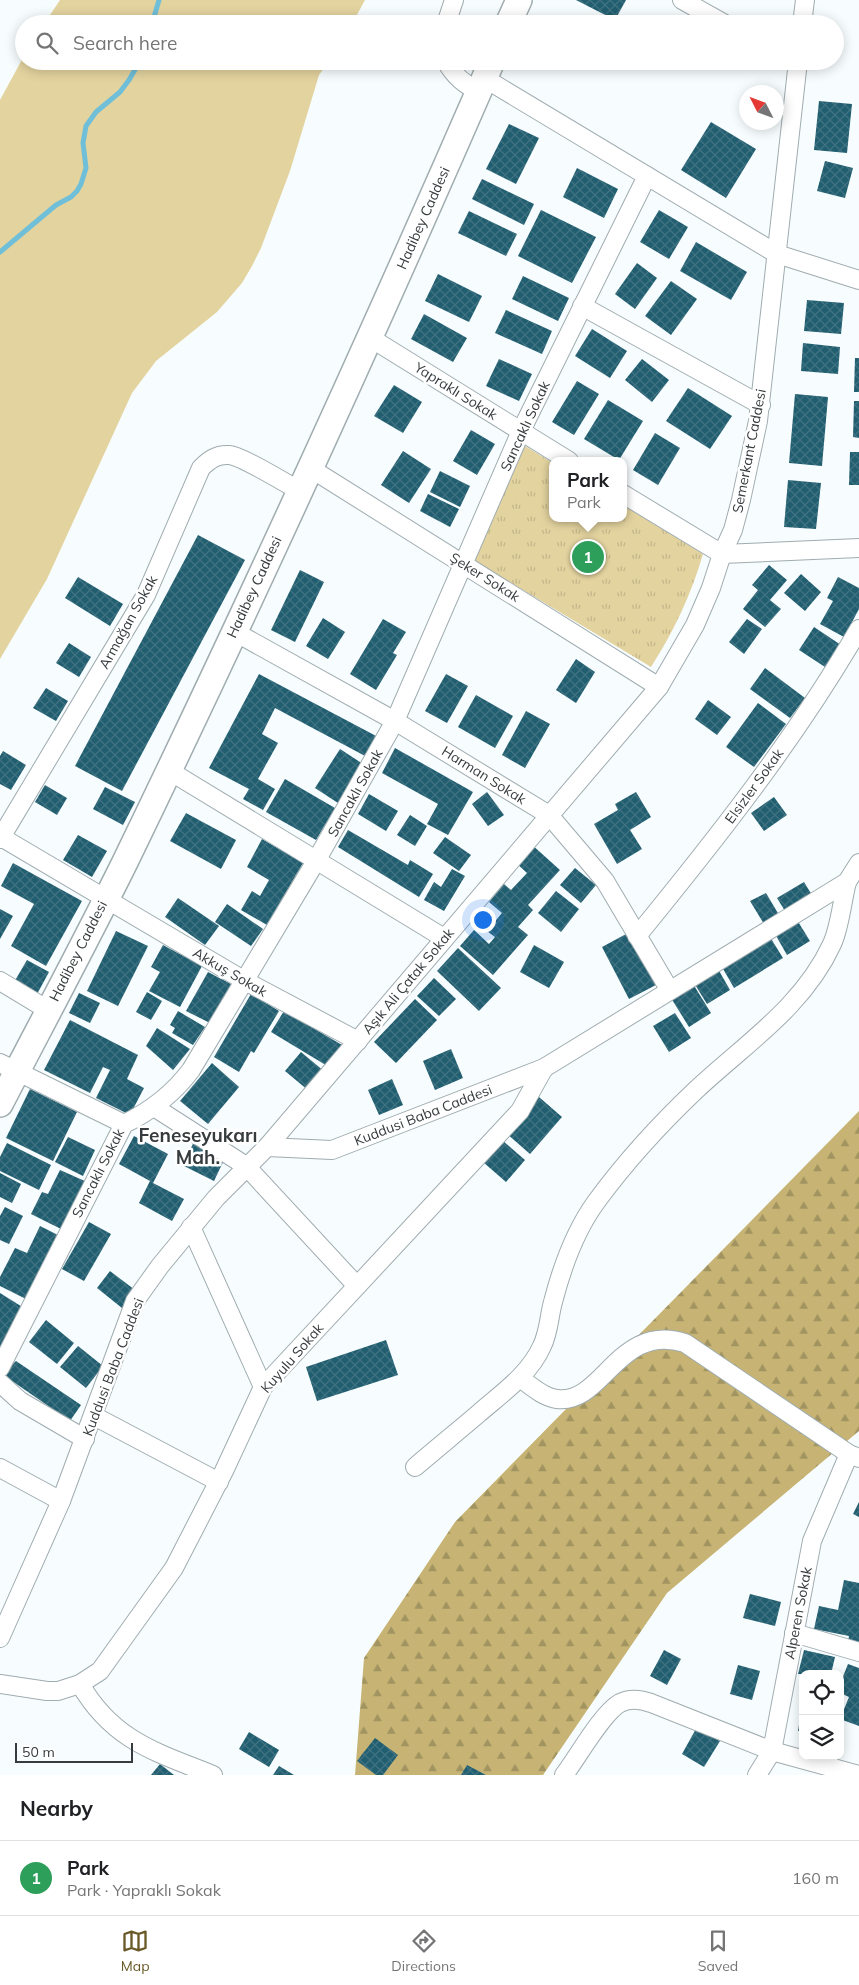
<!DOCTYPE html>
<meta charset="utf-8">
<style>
body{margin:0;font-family:Mulish,sans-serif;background:#f2f2f2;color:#202124}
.controls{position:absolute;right:15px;bottom:15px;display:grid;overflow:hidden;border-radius:10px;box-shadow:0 2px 12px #0003}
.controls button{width:45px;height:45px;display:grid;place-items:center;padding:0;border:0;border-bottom:1px solid #e0e0e0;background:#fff;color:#202124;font:25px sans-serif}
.compass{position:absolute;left:739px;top:85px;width:45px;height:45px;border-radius:50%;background:#fff;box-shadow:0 2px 12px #0003;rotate:312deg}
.scale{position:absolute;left:15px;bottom:12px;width:118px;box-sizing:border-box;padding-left:5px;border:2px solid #363b3d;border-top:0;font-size:14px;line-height:18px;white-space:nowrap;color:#363b3d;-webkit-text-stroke:4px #fff;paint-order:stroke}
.you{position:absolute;left:482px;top:919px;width:18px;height:18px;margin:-12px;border:4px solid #fff;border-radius:50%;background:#1a73e8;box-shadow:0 0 0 8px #1a73e833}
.badge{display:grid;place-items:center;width:32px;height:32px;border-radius:50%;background:#685926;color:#fff;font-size:16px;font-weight:700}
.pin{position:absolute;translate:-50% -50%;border:2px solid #fff;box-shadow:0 1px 5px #0006}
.popup{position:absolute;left:549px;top:457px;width:78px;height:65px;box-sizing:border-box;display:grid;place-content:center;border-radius:10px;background:#fff;filter:drop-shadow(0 1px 4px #0005);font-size:16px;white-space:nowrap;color:#757577}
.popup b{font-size:19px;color:#202124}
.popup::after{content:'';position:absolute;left:50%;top:100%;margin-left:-10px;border:10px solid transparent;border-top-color:#fff}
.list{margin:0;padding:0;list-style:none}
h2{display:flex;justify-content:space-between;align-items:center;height:65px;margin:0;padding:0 20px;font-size:21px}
h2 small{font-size:16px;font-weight:400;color:#757577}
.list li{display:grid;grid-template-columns:32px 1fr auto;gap:15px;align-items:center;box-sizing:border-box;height:75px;padding:0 20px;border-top:1px solid #e0e0e0}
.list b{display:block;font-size:19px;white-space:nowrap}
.list p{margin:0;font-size:16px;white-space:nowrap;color:#757577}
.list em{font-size:16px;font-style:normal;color:#757577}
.icon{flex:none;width:28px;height:28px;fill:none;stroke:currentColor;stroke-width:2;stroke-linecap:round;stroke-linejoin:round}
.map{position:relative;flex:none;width:859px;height:1775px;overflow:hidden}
.search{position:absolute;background:#fff;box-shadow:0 2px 12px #0003;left:15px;right:15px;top:15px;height:55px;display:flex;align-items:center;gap:12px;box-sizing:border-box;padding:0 18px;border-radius:28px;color:#757577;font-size:19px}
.sheet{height:140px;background:#fff}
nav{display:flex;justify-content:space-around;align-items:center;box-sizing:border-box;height:70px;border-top:1px solid #e0e0e0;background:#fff;font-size:14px;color:#757577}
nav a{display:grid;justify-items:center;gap:2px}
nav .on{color:#685926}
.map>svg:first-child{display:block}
.green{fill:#e3d39f}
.forest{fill:url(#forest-firs)}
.park{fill:url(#park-tufts)}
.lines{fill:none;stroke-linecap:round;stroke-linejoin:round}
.stream{stroke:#70bfd8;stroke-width:5}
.building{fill:url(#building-cross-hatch)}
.minor-casing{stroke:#9facb0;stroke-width:20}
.secondary-casing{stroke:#9facb0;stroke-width:28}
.minor{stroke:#fff;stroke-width:18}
.secondary{stroke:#fff;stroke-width:25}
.labels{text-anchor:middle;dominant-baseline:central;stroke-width:5;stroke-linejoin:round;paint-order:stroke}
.street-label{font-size:14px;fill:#363b3d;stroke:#fff}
.district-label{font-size:19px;font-weight:bold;fill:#363b3d;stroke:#fff}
</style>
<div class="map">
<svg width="859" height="1775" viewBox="0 0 859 1775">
<defs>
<pattern id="forest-firs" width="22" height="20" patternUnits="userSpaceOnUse" patternTransform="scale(1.25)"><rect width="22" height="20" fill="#c7b474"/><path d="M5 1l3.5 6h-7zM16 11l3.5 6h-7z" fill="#a29460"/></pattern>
<pattern id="park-tufts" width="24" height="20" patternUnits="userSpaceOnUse" patternTransform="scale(1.25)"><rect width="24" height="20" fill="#e3d39f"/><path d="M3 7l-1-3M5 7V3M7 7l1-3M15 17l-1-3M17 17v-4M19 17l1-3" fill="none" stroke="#c3b68a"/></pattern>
<pattern id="building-cross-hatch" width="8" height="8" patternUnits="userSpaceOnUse" patternTransform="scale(1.25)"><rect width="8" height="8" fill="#205e70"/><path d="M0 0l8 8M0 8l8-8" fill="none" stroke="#417281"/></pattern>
</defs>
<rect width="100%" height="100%" fill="#f7fcfe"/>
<g class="green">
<polygon points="60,0 365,0 352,24 44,24"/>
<polygon points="24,56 24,61 329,61 319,75 290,171 261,248 252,266 242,283 217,312 156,361 132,393 47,579 0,659 0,100"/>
</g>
<polygon class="forest" points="859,1111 859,1431 667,1593 543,1775 355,1775 364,1658 455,1522"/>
<path class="park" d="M525 446 553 463V518H623V505L703 554C691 595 674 631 651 667L473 560Z"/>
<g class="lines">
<g class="stream">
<polyline points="152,24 159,0"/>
<polyline points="0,252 56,205 71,197 77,191 81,184 86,168 83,143 86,126 96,112 120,92 129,80 140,61"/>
</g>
</g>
<g class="building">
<polygon points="576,0 626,0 615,20"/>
<polygon points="819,101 852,104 847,153 814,150"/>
<polygon points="711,122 756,149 726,198 681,170"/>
<polygon points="509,124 539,138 516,184 486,169"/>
<polygon points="825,161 853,168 845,198 817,191"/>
<polygon points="577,168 618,189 604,218 563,197"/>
<polygon points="482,179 534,204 524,225 472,199"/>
<polygon points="541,210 596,237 572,283 518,256"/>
<polygon points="659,210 688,227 669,259 640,242"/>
<polygon points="469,211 517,234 506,256 458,233"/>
<polygon points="696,242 747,272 731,300 680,271"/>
<polygon points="637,263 657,278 635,309 615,294"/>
<polygon points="438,274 482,296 469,322 425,301"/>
<polygon points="523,276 569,298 558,321 512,299"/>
<polygon points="671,281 697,299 671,335 645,316"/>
<polygon points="807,300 844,303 841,334 804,331"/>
<polygon points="506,310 552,331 542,354 495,333"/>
<polygon points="424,314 467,338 453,362 411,339"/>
<polygon points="592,329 627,351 610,378 575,356"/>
<polygon points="803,343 840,347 838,374 801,371"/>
<polygon points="855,358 859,358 859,392 854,392"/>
<polygon points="499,359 532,374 519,401 486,386"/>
<polygon points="642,359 669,380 652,402 625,380"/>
<polygon points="577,381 599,394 574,435 552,422"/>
<polygon points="394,385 422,402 403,433 374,416"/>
<polygon points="688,388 732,416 710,449 666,421"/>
<polygon points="795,394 828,397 822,466 789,463"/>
<polygon points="608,400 643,421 619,460 584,439"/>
<polygon points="854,401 859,401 859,438 853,437"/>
<polygon points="471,430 495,444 477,475 453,461"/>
<polygon points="655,433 680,448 658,485 633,470"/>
<polygon points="403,451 431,469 409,503 381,485"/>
<polygon points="850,452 859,452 859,485 849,485"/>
<polygon points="440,471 470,486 460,507 430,492"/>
<polygon points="788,480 821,483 816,529 784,527"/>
<polygon points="428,494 459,509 450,527 420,511"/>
<polygon points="198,535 245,560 122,791 75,766"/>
<polygon points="769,565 787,580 770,600 781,609 765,627 743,609 758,590 752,585"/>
<polygon points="300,570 324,582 295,642 271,630"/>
<polygon points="801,574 821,592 805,611 784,593"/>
<polygon points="78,577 123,604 110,626 65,598"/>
<polygon points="838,577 859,588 859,609 844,637 820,624 833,601 827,598"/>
<polygon points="323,618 345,632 328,659 306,646"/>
<polygon points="383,619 406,632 393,653 397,655 376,690 350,674"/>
<polygon points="747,619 762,629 744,654 729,642"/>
<polygon points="814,627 841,645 825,667 799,650"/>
<polygon points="69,643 91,657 79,677 56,663"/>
<polygon points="576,659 595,672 576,703 556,690"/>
<polygon points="765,668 805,698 790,718 750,689"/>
<polygon points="259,674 378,737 367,757 275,708 262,734 278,743 258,779 275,789 263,810 243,799 249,789 209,768"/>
<polygon points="446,674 468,686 447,723 425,711"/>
<polygon points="46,688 68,701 56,721 33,708"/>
<polygon points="476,695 513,716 495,748 458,727"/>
<polygon points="708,700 731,717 717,735 695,719"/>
<polygon points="758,703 786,724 754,767 726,747"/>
<polygon points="526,711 550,724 525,768 502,755"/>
<polygon points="395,748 473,792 448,835 427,824 438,804 382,773"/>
<polygon points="340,749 363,764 338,803 315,788"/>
<polygon points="3,751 26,765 11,790 0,784 0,756"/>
<polygon points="285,779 335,808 316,840 266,812"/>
<polygon points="45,785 67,798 57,815 35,802"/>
<polygon points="105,787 135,802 123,825 93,809"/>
<polygon points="487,792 504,815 488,826 472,804"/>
<polygon points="636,792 651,817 630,830 642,849 617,864 594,824 618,810 615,804"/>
<polygon points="369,794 398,811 386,831 358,814"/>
<polygon points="774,797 787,815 764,831 751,813"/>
<polygon points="186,813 236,840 221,869 170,841"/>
<polygon points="410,815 427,826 415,846 397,835"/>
<polygon points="348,830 408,865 410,860 433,874 419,897 338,847"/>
<polygon points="78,835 107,851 92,877 63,860"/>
<polygon points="445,837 471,855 459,871 433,853"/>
<polygon points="262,839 303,863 267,925 241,910 252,891 260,896 269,880 247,867"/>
<polygon points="531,844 560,870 528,905 533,910 518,927 528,935 493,975 460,946 474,930 489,944 495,937 487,931 502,913 489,902 504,884 511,890 527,873 515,862"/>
<polygon points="13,863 82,901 46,966 11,946 34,904 1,886"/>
<polygon points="575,868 596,885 581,903 560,885"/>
<polygon points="452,869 465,876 444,911 424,900 434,882 441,887"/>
<polygon points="804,882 812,895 785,911 777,898"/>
<polygon points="556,891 579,909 561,932 538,913"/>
<polygon points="766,893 779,915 764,924 750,901"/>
<polygon points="178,898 219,926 205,945 165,917"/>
<polygon points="227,904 263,929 251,946 215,922"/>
<polygon points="0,909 13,916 0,939"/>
<polygon points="797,920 810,941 787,955 775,934"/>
<polygon points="116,931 148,946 118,1006 87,991"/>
<polygon points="628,933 656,985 629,999 602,947"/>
<polygon points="770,937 783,958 734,988 722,967"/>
<polygon points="163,945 202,966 180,1007 149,991 160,972 151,967"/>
<polygon points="534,945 564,962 549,988 520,972"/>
<polygon points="458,948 501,988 479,1011 437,971"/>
<polygon points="27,960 49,972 36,996 13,984"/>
<polygon points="718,969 730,990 707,1004 694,983"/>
<polygon points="208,972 231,984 210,1023 186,1011"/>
<polygon points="434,978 456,999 439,1016 417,996"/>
<polygon points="693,984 711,1013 689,1027 671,998"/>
<polygon points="147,992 162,1001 151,1020 136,1012"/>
<polygon points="79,993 100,1003 90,1023 69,1013"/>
<polygon points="251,994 279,1011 254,1053 251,1051 239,1072 214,1057"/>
<polygon points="415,999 437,1020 396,1063 374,1042"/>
<polygon points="178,1011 205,1027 193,1045 172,1033 175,1028 170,1025"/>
<polygon points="284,1011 342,1045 329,1067 271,1032"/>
<polygon points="675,1013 691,1038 669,1052 653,1026"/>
<polygon points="70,1020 138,1055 127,1079 144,1088 130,1115 96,1098 110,1070 103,1067 90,1093 44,1070"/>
<polygon points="157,1028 190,1049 173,1070 146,1046"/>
<polygon points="451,1049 463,1078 435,1090 423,1061"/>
<polygon points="301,1052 325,1072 309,1091 285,1071"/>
<polygon points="212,1063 239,1087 208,1124 180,1101"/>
<polygon points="392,1079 403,1105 379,1115 368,1090"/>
<polygon points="30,1089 77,1112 53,1161 6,1138"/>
<polygon points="539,1097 562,1117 530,1154 507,1134"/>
<polygon points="134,1136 168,1154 153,1183 184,1199 172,1221 139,1203 150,1181 119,1164"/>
<polygon points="68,1137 95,1150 83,1176 55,1162"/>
<polygon points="502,1140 525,1160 506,1182 483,1162"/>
<polygon points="194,1142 225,1158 214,1181 182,1165"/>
<polygon points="7,1143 51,1165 39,1190 0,1171 0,1157"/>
<polygon points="60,1170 87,1182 63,1230 31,1214 42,1192 48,1194"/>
<polygon points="0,1173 21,1184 12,1203 0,1197"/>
<polygon points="5,1207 23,1216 9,1244 0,1240 0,1216"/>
<polygon points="89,1222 111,1234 84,1281 62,1269"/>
<polygon points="40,1226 60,1236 28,1300 0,1286 0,1277 15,1248 27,1253"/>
<polygon points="110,1271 135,1290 122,1308 97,1288"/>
<polygon points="0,1293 24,1308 0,1347"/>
<polygon points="46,1320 74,1343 57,1364 29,1342"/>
<polygon points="386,1340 398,1375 317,1401 306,1367"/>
<polygon points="78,1346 103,1366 86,1388 60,1367"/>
<polygon points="16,1361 81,1405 70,1421 2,1374"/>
<polygon points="859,1502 859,1517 853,1514"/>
<polygon points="844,1580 859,1583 859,1643 848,1641 849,1636 814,1629 819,1606 838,1610"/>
<polygon points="750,1594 781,1602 775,1626 743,1618"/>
<polygon points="664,1650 681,1659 667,1685 650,1676"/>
<polygon points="804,1650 835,1657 831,1674 798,1674"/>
<polygon points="848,1664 859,1668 859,1726 840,1719 849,1697 840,1693 840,1684"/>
<polygon points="738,1665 760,1671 752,1700 730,1694"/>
<polygon points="802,1707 803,1707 803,1731 798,1731"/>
<polygon points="697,1727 720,1741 704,1767 682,1754"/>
<polygon points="249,1732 279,1750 269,1767 239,1749"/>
<polygon points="375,1738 398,1755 383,1775 376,1775 357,1761"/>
<polygon points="160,1764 174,1775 151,1775"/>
<polygon points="467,1765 486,1775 461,1775"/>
<polygon points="279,1766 294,1775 273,1775"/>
</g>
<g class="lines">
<g class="minor-casing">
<g id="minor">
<polyline points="682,0 725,24"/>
<polyline points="446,24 454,0"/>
<polyline points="802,24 805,0"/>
<path d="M446 61C454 76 464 85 479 91"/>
<polyline points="484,78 777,254 859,280"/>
<polyline points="582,306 761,405"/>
<polyline points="369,337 569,461"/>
<polyline points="310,468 659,687"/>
<polyline points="623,494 722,554 859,548"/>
<polyline points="233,631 395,721 549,815 605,881 669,989"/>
<polyline points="168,770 444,938"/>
<polyline points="1,837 245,981 358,1041"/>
<path d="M0 839 146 595 201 468C209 460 217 454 229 455 242 456 285 483 300 491"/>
<path d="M637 936C717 838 796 738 859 629"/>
<polyline points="0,981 48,1010"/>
<polyline points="0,1063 124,1124"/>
<polyline points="154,1107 246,1166 357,1286"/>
<polyline points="267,1147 332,1150 544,1068 847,882 859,863"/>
<polyline points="191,1227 263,1387"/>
<path d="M0 1368 124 1124C151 1111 173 1094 191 1070L316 861 395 721 521 431 647 176"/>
<path d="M520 1378C531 1386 543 1397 557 1399 603 1405 618 1322 685 1343L849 1454 859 1458"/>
<polyline points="0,1383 20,1401 85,1439"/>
<polyline points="94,1416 219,1482"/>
<path d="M415 1467C436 1449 457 1432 478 1414 502 1393 529 1375 542 1346 549 1332 549 1316 553 1302 562 1267 575 1231 596 1202 626 1161 660 1124 697 1089 745 1044 803 1007 832 944 840 927 842 901 847 882"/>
<polyline points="0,1468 61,1501"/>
<polyline points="794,1633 859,1652"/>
<polyline points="0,1638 61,1501 135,1301 160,1266 216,1198 267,1147 659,687 695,625 711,588 722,554 733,530 741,500 758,421 798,61"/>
<polyline points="0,1684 47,1691 58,1691 80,1684 100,1671 174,1568 224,1471 263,1387 520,1111 544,1068"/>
<path d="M80 1684C113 1741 156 1752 213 1775"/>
<path d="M564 1775C577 1758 603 1712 620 1703 630 1698 640 1699 651 1703L772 1751 859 1775"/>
<polyline points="757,1775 772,1751 812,1541 849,1454"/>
</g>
</g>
<g class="secondary-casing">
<g id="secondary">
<polyline points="508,24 519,0"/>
<path d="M0 1104C42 1023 85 943 125 862 253 598 375 330 492 61"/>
</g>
</g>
<use href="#minor" class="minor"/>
<use href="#secondary" class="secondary"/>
</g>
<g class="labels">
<g class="street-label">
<text transform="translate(423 218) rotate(-66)">Hadibey Caddesi</text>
<text transform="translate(456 391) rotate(32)">Yapraklı Sokak</text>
<text transform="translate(525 426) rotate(-65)">Sancaklı Sokak</text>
<text transform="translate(749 451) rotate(-79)">Semerkant Caddesi</text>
<text transform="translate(485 577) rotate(32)">Şeker Sokak</text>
<text transform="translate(254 587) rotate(-65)">Hadibey Caddesi</text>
<text transform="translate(128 622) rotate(-61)">Armağan Sokak</text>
<text transform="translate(484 775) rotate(32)">Harman Sokak</text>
<text transform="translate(754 786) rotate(-54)">Elsizler Sokak</text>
<text transform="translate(355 793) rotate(-61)">Sancaklı Sokak</text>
<text transform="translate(78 951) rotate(-63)">Hadibey Caddesi</text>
<text transform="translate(230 972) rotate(30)">Akkuş Sokak</text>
<text transform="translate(408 981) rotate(-50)">Aşık Ali Çatak Sokak</text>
<text transform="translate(423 1115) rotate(-21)">Kuddusi Baba Caddesi</text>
<text transform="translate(98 1173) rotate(-63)">Sancaklı Sokak</text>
<text transform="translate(292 1358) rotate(-49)">Kuyulu Sokak</text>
<text transform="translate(113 1367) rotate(-69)">Kuddusi Baba Caddesi</text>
<text transform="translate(798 1613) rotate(-79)">Alperen Sokak</text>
</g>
<g class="district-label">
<text x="198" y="1135">Feneseyukarı<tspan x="198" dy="22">Mah.</tspan></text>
</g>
</g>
</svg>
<div class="controls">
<button><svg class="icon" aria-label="locate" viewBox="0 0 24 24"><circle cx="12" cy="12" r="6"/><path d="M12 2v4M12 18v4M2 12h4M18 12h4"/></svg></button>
<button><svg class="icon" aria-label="layers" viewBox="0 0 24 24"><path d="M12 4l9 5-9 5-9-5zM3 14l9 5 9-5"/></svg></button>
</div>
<svg class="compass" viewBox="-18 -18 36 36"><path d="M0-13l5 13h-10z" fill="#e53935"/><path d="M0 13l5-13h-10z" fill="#757577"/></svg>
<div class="scale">50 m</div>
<div class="you"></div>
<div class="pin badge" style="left:588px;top:557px;background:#2e9e5b">1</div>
<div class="popup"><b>Park</b>Park</div>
<div class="search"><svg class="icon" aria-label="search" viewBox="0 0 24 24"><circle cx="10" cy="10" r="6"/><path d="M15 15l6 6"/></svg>Search here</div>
</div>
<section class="sheet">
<h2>Nearby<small></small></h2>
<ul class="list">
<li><span class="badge" style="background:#2e9e5b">1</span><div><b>Park</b><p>Park · Yapraklı Sokak</p></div><em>160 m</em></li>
</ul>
</section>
<nav>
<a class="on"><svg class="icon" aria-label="map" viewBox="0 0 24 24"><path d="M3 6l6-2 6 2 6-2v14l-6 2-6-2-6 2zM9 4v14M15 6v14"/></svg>Map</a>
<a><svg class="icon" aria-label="directions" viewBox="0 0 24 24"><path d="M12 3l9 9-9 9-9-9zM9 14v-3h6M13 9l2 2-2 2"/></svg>Directions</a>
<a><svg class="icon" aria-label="saved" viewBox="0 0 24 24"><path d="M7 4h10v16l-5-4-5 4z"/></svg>Saved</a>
</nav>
